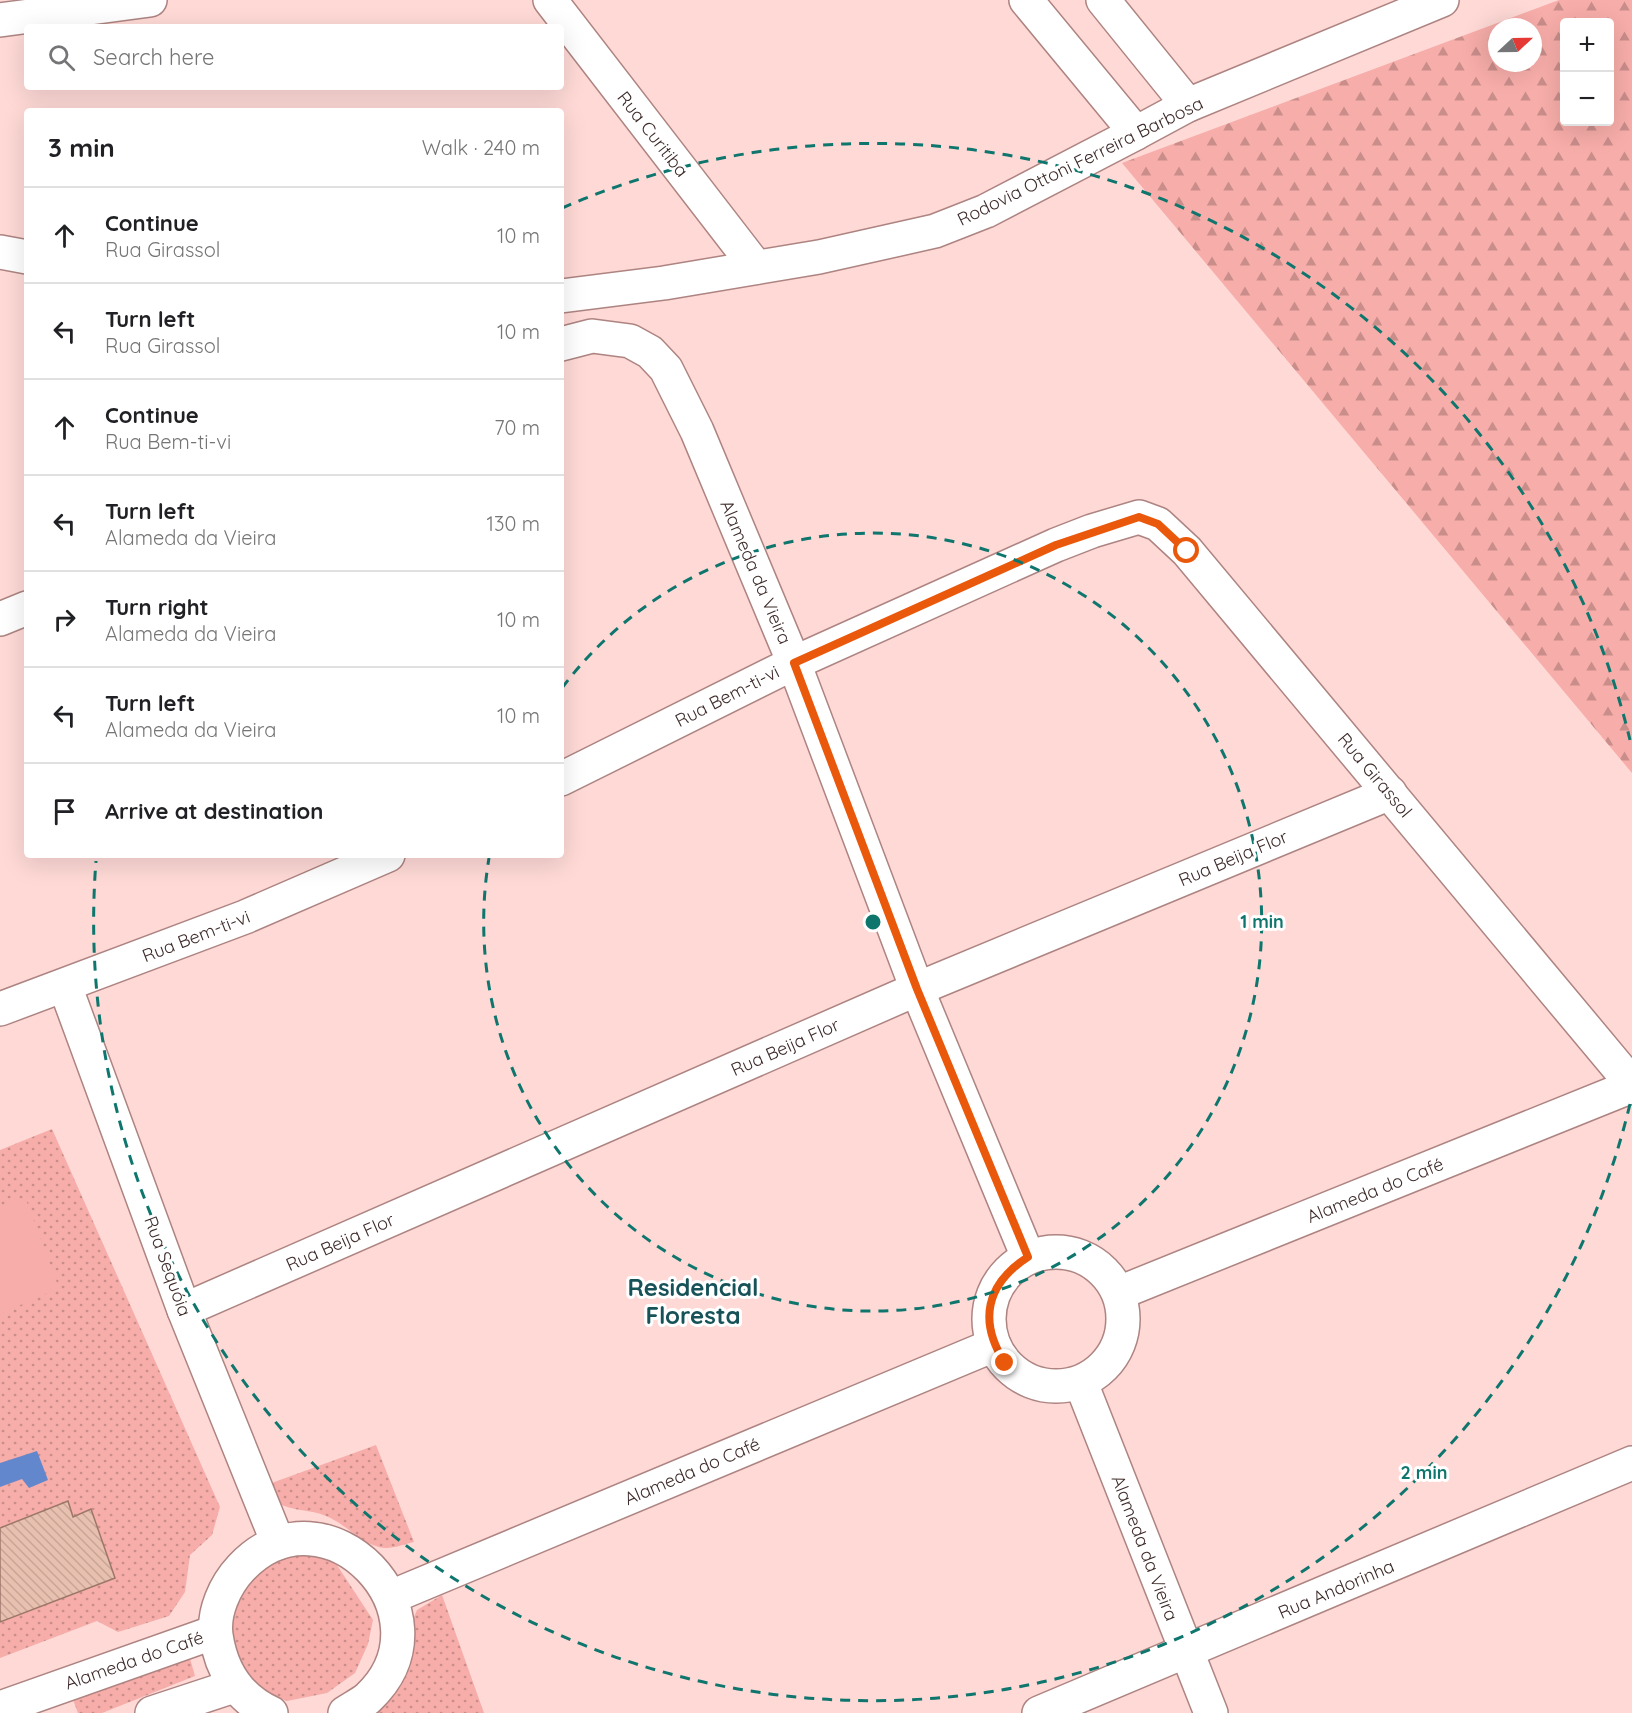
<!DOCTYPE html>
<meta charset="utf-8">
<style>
body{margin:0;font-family:Quicksand,sans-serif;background:#f6f6f6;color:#202124}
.controls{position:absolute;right:18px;top:18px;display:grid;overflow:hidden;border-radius:6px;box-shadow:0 6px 24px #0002}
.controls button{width:54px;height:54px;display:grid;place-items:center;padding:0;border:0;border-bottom:2px solid #e0e0e0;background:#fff;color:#202124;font:30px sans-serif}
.compass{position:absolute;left:1488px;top:18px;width:54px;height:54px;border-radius:50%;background:#fff;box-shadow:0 6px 24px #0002;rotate:68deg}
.stop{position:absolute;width:18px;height:18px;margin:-14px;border:4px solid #ea580c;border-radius:50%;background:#fff}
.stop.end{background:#ea580c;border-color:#fff;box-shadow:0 2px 6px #0008}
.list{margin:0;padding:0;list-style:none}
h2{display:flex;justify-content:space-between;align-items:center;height:78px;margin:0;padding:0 24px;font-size:26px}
h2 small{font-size:20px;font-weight:400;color:#757577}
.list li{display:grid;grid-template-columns:39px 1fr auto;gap:18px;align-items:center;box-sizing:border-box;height:96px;padding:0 24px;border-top:2px solid #e0e0e0}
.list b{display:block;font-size:22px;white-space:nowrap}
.list p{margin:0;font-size:20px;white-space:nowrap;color:#757577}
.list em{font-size:20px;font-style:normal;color:#757577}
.icon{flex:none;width:33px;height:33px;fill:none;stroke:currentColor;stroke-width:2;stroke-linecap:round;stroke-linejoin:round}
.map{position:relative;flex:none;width:1632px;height:1713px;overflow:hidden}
.search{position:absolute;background:#fff;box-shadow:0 6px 24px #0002;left:24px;top:24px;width:540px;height:66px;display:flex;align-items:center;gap:15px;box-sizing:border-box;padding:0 21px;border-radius:6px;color:#757577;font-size:22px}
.panel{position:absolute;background:#fff;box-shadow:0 6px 24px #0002;left:24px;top:108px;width:540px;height:750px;border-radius:6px}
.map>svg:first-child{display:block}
.grass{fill:url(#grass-dots)}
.forest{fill:url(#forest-firs);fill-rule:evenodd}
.garden{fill:#f7ada9}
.water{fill:#6387cc}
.building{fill:url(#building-back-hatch);stroke:#9c7769;stroke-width:1.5}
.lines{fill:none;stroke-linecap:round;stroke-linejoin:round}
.minor-casing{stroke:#ad8481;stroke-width:36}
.major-casing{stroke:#ad8481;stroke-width:36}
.minor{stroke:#fff;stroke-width:33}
.major{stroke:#fff;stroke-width:33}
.route{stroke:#ea580c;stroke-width:8}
.ring{fill:none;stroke:#0f766e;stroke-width:3;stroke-dasharray:10 8}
.labels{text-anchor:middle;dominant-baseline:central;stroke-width:6;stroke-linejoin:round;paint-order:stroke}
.street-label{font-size:18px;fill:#3d2b2a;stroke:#fff}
.district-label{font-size:24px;font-weight:bold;fill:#165257;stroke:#fff}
.centre{fill:#0f766e;stroke:#fff;stroke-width:3}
.ring-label{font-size:18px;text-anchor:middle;font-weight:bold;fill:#0f766e;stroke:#fff;stroke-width:6;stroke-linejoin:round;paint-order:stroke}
</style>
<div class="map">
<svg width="1632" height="1713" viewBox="0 0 1632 1713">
<defs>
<pattern id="grass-dots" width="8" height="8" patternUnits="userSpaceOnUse" patternTransform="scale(1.5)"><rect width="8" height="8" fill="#f7ada9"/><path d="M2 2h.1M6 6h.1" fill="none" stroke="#c98d8a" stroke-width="1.8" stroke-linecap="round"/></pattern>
<pattern id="forest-firs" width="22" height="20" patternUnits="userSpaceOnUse" patternTransform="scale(1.5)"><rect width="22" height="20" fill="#f7ada9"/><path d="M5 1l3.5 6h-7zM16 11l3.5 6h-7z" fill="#c98d8a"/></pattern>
<pattern id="building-back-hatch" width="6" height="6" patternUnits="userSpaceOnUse" patternTransform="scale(1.5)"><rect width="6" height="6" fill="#e8c0b0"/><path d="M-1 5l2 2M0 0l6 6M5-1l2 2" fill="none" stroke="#c8a598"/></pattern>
</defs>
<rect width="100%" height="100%" fill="#fed9d6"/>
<g class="grass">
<polygon points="52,1129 220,1507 212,1535 190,1555 185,1592 169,1616 118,1632 97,1621 0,1658 0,1150"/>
<path d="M376 1445 414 1542C405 1544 395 1548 386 1548 363 1547 347 1524 326 1516 310 1509 295 1512 277 1503L269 1484Z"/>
<polygon points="305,1552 333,1559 373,1620 368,1644 355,1673 327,1693 287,1701 259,1689 234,1652 227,1636 239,1592 263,1565"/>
<polygon points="442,1595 484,1713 372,1713 417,1610"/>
<polygon points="189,1655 195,1676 102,1713 78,1713 72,1697"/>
</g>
<path class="forest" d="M1559 0H1632V773L1122 163ZM1564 22H1610V122H1564ZM1497 27H1533V63H1497Z"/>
<polygon class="garden" points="25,1197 59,1288 0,1314 0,1207"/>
<polygon class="water" points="37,1451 48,1480 29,1488 22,1479 0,1487 0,1463"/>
<polygon class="building" points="68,1501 73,1517 91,1509 115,1578 0,1622 0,1528"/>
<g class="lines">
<g class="minor-casing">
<g id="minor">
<polyline points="550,0 756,267"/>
<polyline points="0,20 150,0"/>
<polyline points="0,252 27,257"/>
<polyline points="561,296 664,283 819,257 935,231 986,211 1136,133"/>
<polyline points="561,344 592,336 630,341 650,352 666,369 697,431 794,663 917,989 1028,1257"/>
<polyline points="0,619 27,608"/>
<polyline points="561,779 794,663 1056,545 1092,531 1139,517 1158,524 1187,551 1632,1084"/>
<polyline points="65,986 184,1310 278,1543"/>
<polyline points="0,1009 245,917 388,855"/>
<circle cx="1056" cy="1319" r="67"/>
<polyline points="1119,1293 1632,1086"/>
<polyline points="184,1310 917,989 1390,793"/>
<polyline points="1081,1383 1211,1713"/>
<polyline points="391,1597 994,1345"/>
<polyline points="0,1708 215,1632"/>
<polyline points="152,1713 234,1686"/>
<path d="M271 1713C238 1698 221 1670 216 1635 213 1612 225 1585 241 1568 326 1478 457 1615 368 1698 361 1704 352 1708 345 1713"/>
<polyline points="1039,1713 1632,1463"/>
</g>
</g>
<g class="major-casing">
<g id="major">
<polyline points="1026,0 1136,133 1188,105 1442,0"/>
<polyline points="1103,0 1188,105"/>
</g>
</g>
<use href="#minor" class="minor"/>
<use href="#major" class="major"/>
</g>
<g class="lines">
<path class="route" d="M1005 1363C978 1321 986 1284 1028 1257L917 989 794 663 1056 545 1139 517 1158 524 1187 551"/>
</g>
<g class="ring">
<path d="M562 688A389 389 0 1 1 489 858"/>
<path d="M1630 1104A779 779 0 0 1 96 861M562 208A779 779 0 0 1 1630 740"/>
</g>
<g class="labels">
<g class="street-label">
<text transform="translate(653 134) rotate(52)">Rua Curitiba</text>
<text transform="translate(1080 161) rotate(-26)">Rodovia Ottoni Ferreira Barbosa</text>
<text transform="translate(756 572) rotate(67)">Alameda da Vieira</text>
<text transform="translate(727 696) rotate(-27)">Rua Bem-ti-vi</text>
<text transform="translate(1375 775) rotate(50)">Rua Girassol</text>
<text transform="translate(1233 858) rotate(-23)">Rua Beija Flor</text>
<text transform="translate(196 936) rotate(-21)">Rua Bem-ti-vi</text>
<text transform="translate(785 1047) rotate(-24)">Rua Beija Flor</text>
<text transform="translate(1375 1190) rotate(-22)">Alameda do Café</text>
<text transform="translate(340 1242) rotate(-24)">Rua Beija Flor</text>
<text transform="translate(168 1266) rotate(70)">Rua Sequóia</text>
<text transform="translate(692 1471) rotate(-23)">Alameda do Café</text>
<text transform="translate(1145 1548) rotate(69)">Alameda da Vieira</text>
<text transform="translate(1336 1589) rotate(-23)">Rua Andorinha</text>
<text transform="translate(134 1660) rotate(-19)">Alameda do Café</text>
</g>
<g class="district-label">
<text x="693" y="1287">Residencial<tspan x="693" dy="28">Floresta</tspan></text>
</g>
</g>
<circle cx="873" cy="922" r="9" class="centre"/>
<g class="ring-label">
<text x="1262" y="928">1 min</text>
<text x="1424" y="1479">2 min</text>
</g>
</svg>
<div class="controls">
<button>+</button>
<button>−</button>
</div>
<svg class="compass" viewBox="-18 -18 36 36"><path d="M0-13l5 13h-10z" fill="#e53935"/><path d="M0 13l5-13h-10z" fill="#757577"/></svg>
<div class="stop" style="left:1187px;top:551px"></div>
<div class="stop end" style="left:1005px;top:1363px"></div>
<div class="search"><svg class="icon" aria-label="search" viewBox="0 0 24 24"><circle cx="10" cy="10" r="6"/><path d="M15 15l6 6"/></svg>Search here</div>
<section class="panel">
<h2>3 min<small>Walk · 240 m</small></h2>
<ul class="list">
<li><svg class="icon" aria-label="ahead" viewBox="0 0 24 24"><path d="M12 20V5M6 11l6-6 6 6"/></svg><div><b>Continue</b><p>Rua Girassol</p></div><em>10 m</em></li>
<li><svg class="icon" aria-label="left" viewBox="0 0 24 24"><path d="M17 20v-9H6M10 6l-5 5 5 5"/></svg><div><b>Turn left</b><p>Rua Girassol</p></div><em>10 m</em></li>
<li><svg class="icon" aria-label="ahead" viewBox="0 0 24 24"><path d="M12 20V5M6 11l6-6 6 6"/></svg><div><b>Continue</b><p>Rua Bem-ti-vi</p></div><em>70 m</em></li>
<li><svg class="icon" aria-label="left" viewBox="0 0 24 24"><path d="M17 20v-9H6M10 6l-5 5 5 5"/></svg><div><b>Turn left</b><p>Alameda da Vieira</p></div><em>130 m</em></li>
<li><svg class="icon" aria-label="right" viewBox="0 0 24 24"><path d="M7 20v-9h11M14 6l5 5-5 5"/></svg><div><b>Turn right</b><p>Alameda da Vieira</p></div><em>10 m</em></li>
<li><svg class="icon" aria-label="left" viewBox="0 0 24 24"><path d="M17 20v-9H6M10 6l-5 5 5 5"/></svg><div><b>Turn left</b><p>Alameda da Vieira</p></div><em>10 m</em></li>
<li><svg class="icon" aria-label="arrive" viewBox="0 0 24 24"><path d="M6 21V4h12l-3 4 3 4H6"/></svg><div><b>Arrive at destination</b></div></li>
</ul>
</section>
</div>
